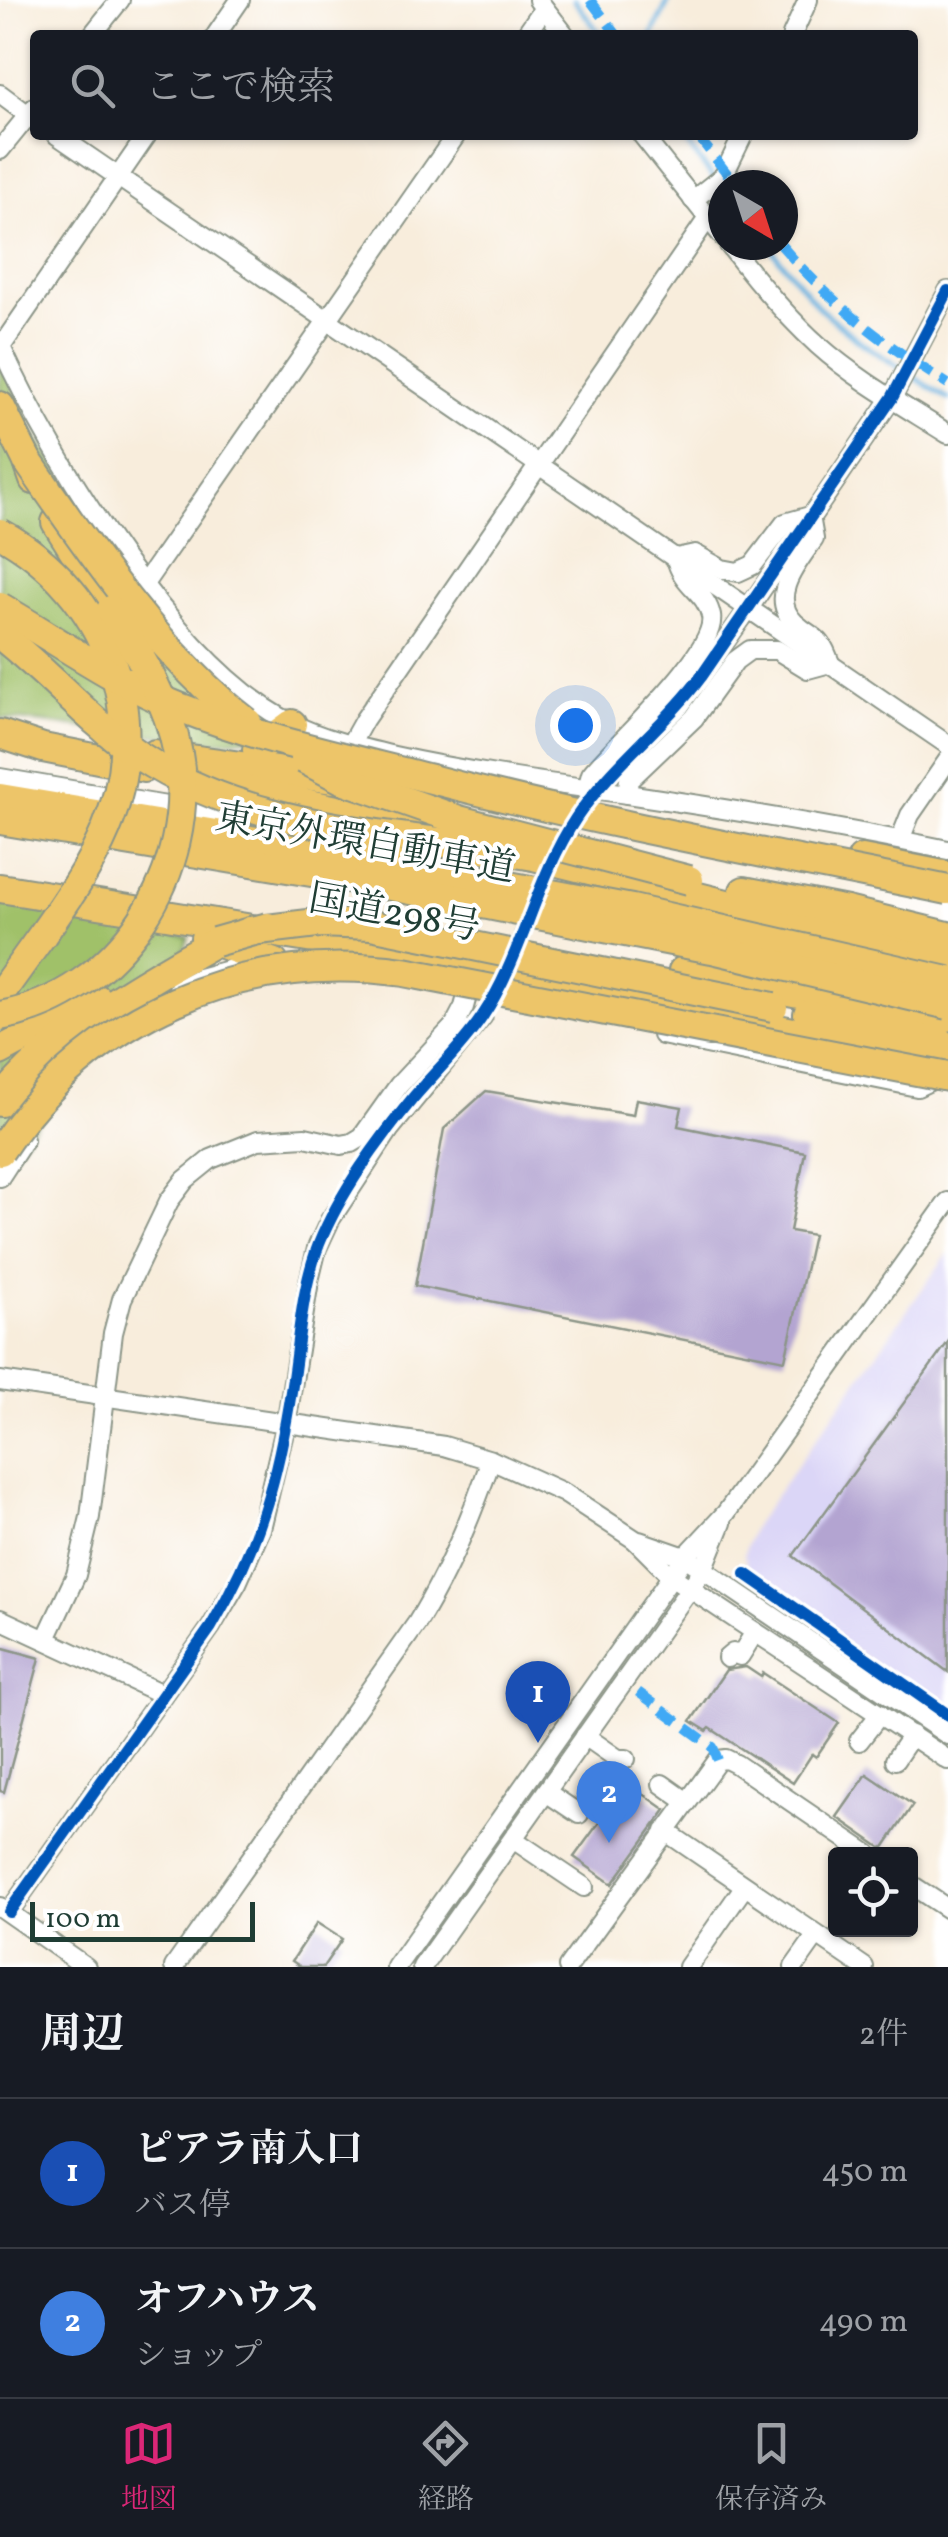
<!DOCTYPE html>
<html lang="ja">
<meta charset="utf-8">
<style>
body{margin:0;font-family:Vollkorn,"Noto Serif JP",serif;background:#242831;color:#f1f3f6}
.controls{position:absolute;right:30px;bottom:30px;display:grid;overflow:hidden;border-radius:10px;box-shadow:0 2px 8px #0004}
.controls button{width:90px;height:90px;display:grid;place-items:center;padding:0;border:0;border-bottom:2px solid #363941;background:#171b24;color:#f1f3f6;font:50px sans-serif}
.compass{position:absolute;left:708px;top:170px;width:90px;height:90px;border-radius:50%;background:#171b24;box-shadow:0 2px 8px #0004;rotate:141deg}
.scale{position:absolute;left:30px;bottom:25px;width:225px;box-sizing:border-box;padding-left:10px;border:5px solid #1f3d34;border-top:0;font-size:28px;line-height:35px;white-space:nowrap;color:#1f3d34;-webkit-text-stroke:8px #fff;paint-order:stroke}
.you{position:absolute;left:575px;top:725px;width:35px;height:35px;margin:-25px;border:8px solid #fff;border-radius:50%;background:#1a73e8;box-shadow:0 0 0 15px #1a73e833}
.badge{display:grid;place-items:center;width:65px;height:65px;border-radius:50%;background:#db2777;color:#fff;font-size:32px;font-weight:700}
.pin{position:absolute;translate:-50% -82px;filter:drop-shadow(0 2px 5px #0008)}
.pin::after{content:'';position:absolute;top:52px;width:35px;height:30px;background:inherit;clip-path:polygon(0 0,100% 0,50% 100%)}
.list{margin:0;padding:0;list-style:none}
h2{display:flex;justify-content:space-between;align-items:center;height:130px;margin:0;padding:0 40px;font-size:42px}
h2 small{font-size:32px;font-weight:400;color:#9ea1a6}
.list li{display:grid;grid-template-columns:65px 1fr auto;gap:30px;align-items:center;box-sizing:border-box;height:150px;padding:0 40px;border-top:2px solid #363941}
.list b{display:block;font-size:38px;white-space:nowrap}
.list p{margin:0;font-size:32px;white-space:nowrap;color:#9ea1a6}
.list em{font-size:32px;font-style:normal;color:#9ea1a6}
.icon{flex:none;width:55px;height:55px;fill:none;stroke:currentColor;stroke-width:2;stroke-linecap:round;stroke-linejoin:round}
.map{position:relative;flex:none;width:948px;height:1967px;overflow:hidden}
.search{position:absolute;background:#171b24;box-shadow:0 2px 8px #0004;left:30px;right:30px;top:30px;height:110px;display:flex;align-items:center;gap:25px;box-sizing:border-box;padding:0 35px;border-radius:10px;color:#9ea1a6;font-size:38px}
.sheet{height:430px;background:#171b24}
nav{display:flex;justify-content:space-around;align-items:center;box-sizing:border-box;height:140px;border-top:2px solid #363941;background:#171b24;font-size:28px;color:#9ea1a6}
nav a{display:grid;justify-items:center;gap:5px}
nav .on{color:#db2777}
.map>svg:first-child{display:block}
.built{fill:#dbd6f7}
.green{fill:#a0c169;stroke:#607f4e;stroke-width:2.5}
.lines{fill:none;stroke-linecap:round;stroke-linejoin:round}
.stream{stroke:#67b2e0;stroke-width:5}
.building{fill:#b3a4d1}
.minor-tunnel{stroke:#cdcaba;stroke-width:18;stroke-dasharray:18 9;stroke-linecap:butt}
.minor-casing{stroke:#8c9588;stroke-width:22}
.highway-casing{stroke:#8c9588;stroke-width:32}
.minor{stroke:#fff;stroke-width:18}
.highway{stroke:#edc569;stroke-width:28}
.highway-bridge-casing{stroke:#8c9588;stroke-width:32;stroke-linecap:butt}
.highway-bridge{stroke:#edc569;stroke-width:28}
.quiet{stroke:#3fa9f5;stroke-width:10;stroke-dasharray:20 10;stroke-linecap:butt}
.cycleway-casing{stroke:#fff;stroke-width:19}
.cycleway{stroke:#0057b8;stroke-width:12}
.labels{text-anchor:middle;dominant-baseline:central;stroke-width:8;stroke-linejoin:round;paint-order:stroke}
.street-label{font-size:38px;fill:#1f3d34;stroke:#fff}
</style>
<div class="map">
<svg width="948" height="1967" viewBox="0 0 948 1967">
<rect width="100%" height="100%" fill="#fff"/>
<filter id="ink" filterUnits="userSpaceOnUse"><feTurbulence type="fractalNoise" baseFrequency=".01" numOctaves="2"/><feDisplacementMap in="SourceGraphic" scale="20" xChannelSelector="R" yChannelSelector="G"/><feConvolveMatrix kernelMatrix="1 2 1 2 8 2 1 2 1" color-interpolation-filters="sRGB"/></filter>
<filter id="wash" filterUnits="userSpaceOnUse"><feTurbulence type="fractalNoise" baseFrequency=".0048" numOctaves="4" result="noise"/><feDisplacementMap in="SourceGraphic" scale="40" xChannelSelector="R" yChannelSelector="G"/><feGaussianBlur stdDeviation="2.25" result="paint"/><feColorMatrix in="noise" values="0 0 0 0 0 0 0 0 0 0 0 0 0 0 0 0 0 1.4 0 .05"/><feComposite in="paint" operator="in"/></filter>
<g filter="url(#wash)">
<rect width="100%" height="100%" fill="#f8eddc"/>
<polygon class="built" points="948,1253 948,1714 751,1581 744,1554 752,1529"/>
<g class="green">
<polygon points="0,360 39,442 111,548 253,737 214,742 0,718"/>
<polygon points="0,899 87,914 189,937 169,991 65,1085 0,1173"/>
</g>
<g class="lines">
<g class="stream">
<polyline points="574,0 601,35"/>
<polyline points="652,35 669,0"/>
<polyline points="680,135 723,190"/>
<polyline points="768,245 820,309 862,343 948,399"/>
</g>
</g>
<g id="blocks">
<g class="building">
<polygon points="486,1091 633,1115 636,1099 682,1107 678,1126 805,1152 790,1231 813,1235 785,1360 415,1286 444,1129"/>
<polygon points="948,1342 948,1672 793,1556"/>
<polygon points="0,1647 40,1658 4,1792 0,1791"/>
<polygon points="746,1667 761,1677 763,1673 839,1723 816,1757 812,1754 793,1783 710,1728 707,1731 691,1721 726,1670"/>
<polygon points="867,1774 913,1805 883,1849 837,1817"/>
<polygon points="628,1783 666,1810 612,1884 574,1857"/>
<polygon points="317,1923 342,1939 323,1967 301,1967 292,1961"/>
</g>
</g>
</g>
<g filter="url(#ink)">
<use href="#blocks" fill-opacity="0" stroke="#8c9588" stroke-width="2.5"/>
<g class="lines">
<polyline class="minor-tunnel" points="511,961 543,882 575,820 614,769"/>
<g class="minor-casing">
<g id="minor">
<polyline points="538,0 565,35"/>
<polyline points="92,35 120,0"/>
<polyline points="216,35 240,0"/>
<polyline points="525,35 544,8"/>
<polyline points="792,35 808,0"/>
<polyline points="0,94 35,120"/>
<polyline points="57,135 948,745"/>
<polyline points="642,135 723,237"/>
<polyline points="0,150 35,107"/>
<polyline points="726,170 743,135"/>
<polyline points="693,200 727,173"/>
<path d="M729 245C756 280 785 315 818 345 857 380 904 406 948 434"/>
<path d="M0 345C53 461 177 667 293 724 325 740 361 748 394 756 471 773 549 783 627 794 734 810 842 828 948 850"/>
<polyline points="1,347 147,135"/>
<polyline points="144,584 456,135"/>
<polyline points="350,745 364,720 708,218"/>
<polyline points="614,769 679,707 749,608 892,398 948,291"/>
<polyline points="0,778 214,814 236,813 244,807"/>
<path d="M587 789 591 774C615 744 718 651 711 616 706 591 682 586 676 558L695 554 722 569 738 572 753 565 785 523 810 516 814 539C798 562 767 597 795 623 815 641 820 634 830 663L808 669 777 650H750L735 661 694 718 629 780 627 794"/>
<polyline points="900,840 910,815 948,760"/>
<polyline points="178,989 199,978 243,966"/>
<polyline points="662,1035 917,1087 938,1077"/>
<polyline points="0,1177 24,1140"/>
<polyline points="0,1381 444,1446 491,1460 564,1493 634,1539 671,1576 948,1760"/>
<polyline points="639,1541 685,1557 948,1735"/>
<polyline points="0,1619 162,1694"/>
<polyline points="46,1639 76,1575 90,1517 113,1333 122,1299 169,1201 185,1180 211,1159 258,1140 305,1137 341,1145 352,1143 362,1137 399,1085 454,1026 464,1007 467,996"/>
<polyline points="727,1658 733,1653 740,1656 755,1632"/>
<polyline points="585,1736 618,1759 626,1759"/>
<polyline points="859,1741 880,1714"/>
<polyline points="895,1760 912,1735"/>
<polyline points="662,1784 686,1801"/>
<polyline points="546,1792 579,1814"/>
<polyline points="665,1831 864,1967"/>
<polyline points="513,1839 584,1887"/>
<polyline points="910,1884 948,1909"/>
<polyline points="0,1907 86,1967"/>
<polyline points="9,1912 211,1627 237,1583 261,1529 286,1424 309,1281 317,1248 330,1220 390,1129 483,1016"/>
<path d="M174 1967 417 1623C449 1571 471 1518 491 1460"/>
<polyline points="396,1967 685,1557 726,1513 948,1202"/>
<polyline points="422,1967 703,1570 722,1523"/>
<polyline points="568,1967 718,1760 726,1759 736,1764 868,1854"/>
<polyline points="688,1967 744,1887"/>
<polyline points="794,1967 816,1936"/>
</g>
</g>
<g class="highway-casing">
<g id="highway">
<polyline points="0,406 27,460 34,480"/>
<polyline points="56,522 111,610"/>
<polyline points="0,734 43,748 144,768"/>
<polyline points="257,750 292,724"/>
<polyline points="155,754 340,780"/>
<polyline points="196,779 432,831"/>
<polyline points="0,798 370,860"/>
<polyline points="0,820 365,881"/>
<polyline points="513,851 948,959"/>
<polyline points="862,859 948,876"/>
<polyline points="0,888 388,951 948,1063"/>
<polyline points="744,891 847,911 948,936"/>
<polyline points="205,938 274,963"/>
<polyline points="683,971 820,997 948,1017"/>
<polyline points="0,994 43,934"/>
<polyline points="808,1014 942,1043"/>
<polyline points="0,1051 97,999"/>
<path d="M0 1102C54 1033 140 984 215 942"/>
</g>
</g>
<use href="#minor" class="minor"/>
<use href="#highway" class="highway"/>
<g class="highway-bridge-casing">
<g id="highway-bridge">
<path d="M27 460C85 545 165 661 247 722"/>
<path d="M0 533C106 591 154 716 106 829 90 867 67 900 43 934"/>
<path d="M0 607C59 641 114 682 179 707 262 740 349 758 435 780 604 824 776 855 948 890"/>
<path d="M0 635C48 672 88 720 138 755 256 834 400 832 534 856"/>
<polyline points="304,759 342,779 459,820 689,880"/>
<polyline points="370,860 632,909 948,981"/>
<polyline points="365,881 712,949 948,1005"/>
<polyline points="250,931 317,923 371,925 773,1007"/>
<polyline points="215,942 268,927"/>
<path d="M0 1016C119 995 199 871 178 754 168 700 140 655 111 610"/>
<path d="M0 1151C92 1013 241 950 404 972L948 1077"/>
</g>
</g>
<use href="#highway-bridge" class="highway-bridge"/>
<g class="quiet">
<polyline points="590,0 617,35"/>
<polyline points="697,135 736,185"/>
<path d="M781 245C832 304 882 343 948 384"/>
<polyline points="638,1692 713,1747 718,1760"/>
</g>
<g class="cycleway-casing">
<g id="cycleway">
<polyline points="746,1574 948,1715"/>
<path d="M9 1912 211 1627C259 1546 278 1478 292 1385 299 1339 302 1287 319 1244 340 1192 378 1141 413 1098 436 1071 462 1047 482 1017 523 956 535 880 576 818 611 765 663 728 701 677L892 398 948 291"/>
</g>
</g>
<use href="#cycleway" class="cycleway"/>
</g>
</g>
<g class="labels">
<g class="street-label">
<text transform="translate(365 845) rotate(10)">東京外環自動車道</text>
<text transform="translate(394 915) rotate(10)">国道298号</text>
</g>
</g>
</svg>
<div class="controls">
<button><svg class="icon" aria-label="locate" viewBox="0 0 24 24"><circle cx="12" cy="12" r="6"/><path d="M12 2v4M12 18v4M2 12h4M18 12h4"/></svg></button>
</div>
<svg class="compass" viewBox="-18 -18 36 36"><path d="M0-13l5 13h-10z" fill="#e53935"/><path d="M0 13l5-13h-10z" fill="#9ea1a6"/></svg>
<div class="scale">100 m</div>
<div class="you"></div>
<div class="pin badge" style="left:538px;top:1743px;background:#1a4fb4">1</div>
<div class="pin badge" style="left:609px;top:1843px;background:#3f7fe0">2</div>
<div class="search"><svg class="icon" aria-label="search" viewBox="0 0 24 24"><circle cx="10" cy="10" r="6"/><path d="M15 15l6 6"/></svg>ここで検索</div>
</div>
<section class="sheet">
<h2>周辺<small>2件</small></h2>
<ul class="list">
<li><span class="badge" style="background:#1a4fb4">1</span><div><b>ピアラ南入口</b><p>バス停</p></div><em>450 m</em></li>
<li><span class="badge" style="background:#3f7fe0">2</span><div><b>オフハウス</b><p>ショップ</p></div><em>490 m</em></li>
</ul>
</section>
<nav>
<a class="on"><svg class="icon" aria-label="map" viewBox="0 0 24 24"><path d="M3 6l6-2 6 2 6-2v14l-6 2-6-2-6 2zM9 4v14M15 6v14"/></svg>地図</a>
<a><svg class="icon" aria-label="directions" viewBox="0 0 24 24"><path d="M12 3l9 9-9 9-9-9zM9 14v-3h6M13 9l2 2-2 2"/></svg>経路</a>
<a><svg class="icon" aria-label="saved" viewBox="0 0 24 24"><path d="M7 4h10v16l-5-4-5 4z"/></svg>保存済み</a>
</nav>
